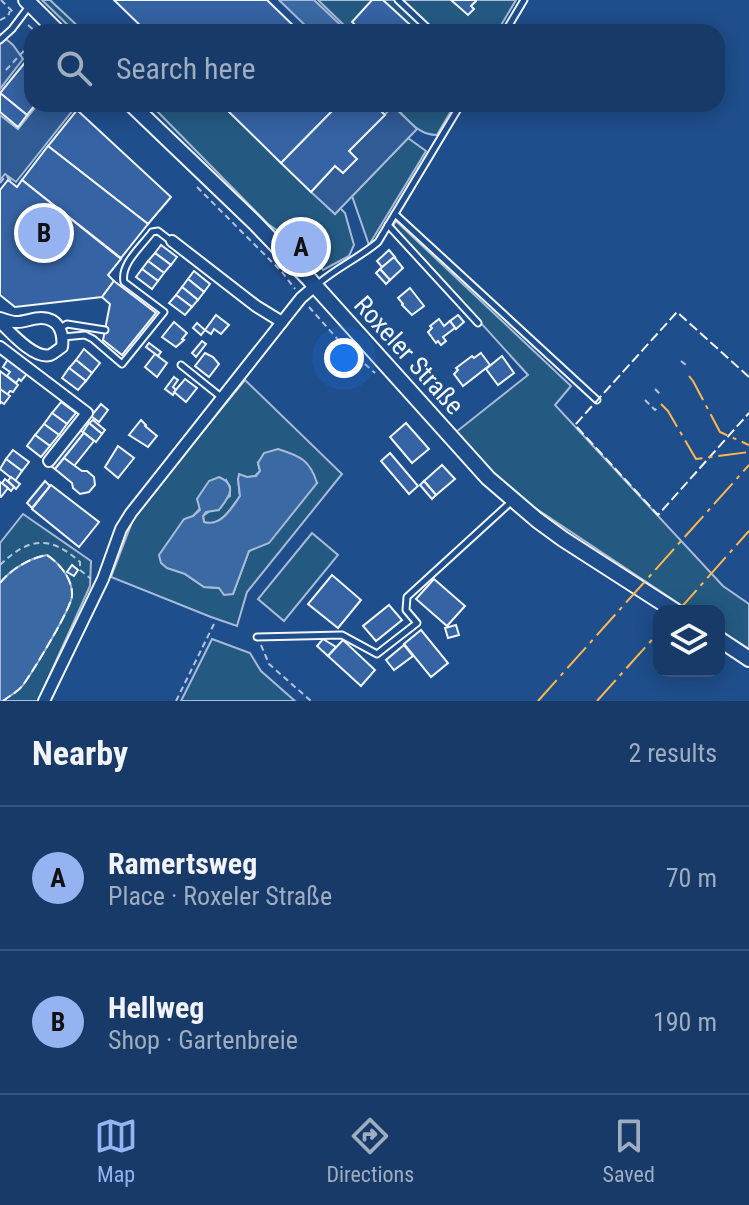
<!DOCTYPE html>
<meta charset="utf-8">
<style>
body{margin:0;font-family:"Roboto Condensed",sans-serif;background:#20416f;color:#f1f3f6}
.controls{position:absolute;right:24px;bottom:24px;display:grid;overflow:hidden;border-radius:16px;box-shadow:0 4px 20px #0003}
.controls button{width:72px;height:72px;display:grid;place-items:center;padding:0;border:0;border-bottom:2px solid #36547d;background:#173a69;color:#f1f3f6;font:40px sans-serif}
.you{position:absolute;left:344px;top:358px;width:28px;height:28px;margin:-20px;border:6px solid #fff;border-radius:50%;background:#1a73e8;box-shadow:0 0 0 12px #1a73e833}
.badge{display:grid;place-items:center;width:52px;height:52px;border-radius:50%;background:#95b2f1;color:#111;font-size:26px;font-weight:700}
.pin{position:absolute;translate:-50% -50%;border:4px solid #fff;box-shadow:0 2px 8px #0006}
.list{margin:0;padding:0;list-style:none}
h2{display:flex;justify-content:space-between;align-items:center;height:104px;margin:0;padding:0 32px;font-size:34px}
h2 small{font-size:26px;font-weight:400;color:#9eadc0}
.list li{display:grid;grid-template-columns:52px 1fr auto;gap:24px;align-items:center;box-sizing:border-box;height:144px;padding:0 32px;border-top:2px solid #36547d}
.list b{display:block;font-size:30px;white-space:nowrap}
.list p{margin:0;font-size:26px;white-space:nowrap;color:#9eadc0}
.list em{font-size:26px;font-style:normal;color:#9eadc0}
.icon{flex:none;width:44px;height:44px;fill:none;stroke:currentColor;stroke-width:2;stroke-linecap:round;stroke-linejoin:round}
.map{position:relative;flex:none;width:749px;height:701px;overflow:hidden}
.search{position:absolute;background:#173a69;box-shadow:0 4px 20px #0003;left:24px;right:24px;top:24px;height:88px;display:flex;align-items:center;gap:20px;box-sizing:border-box;padding:0 28px;border-radius:24px;color:#9eadc0;font-size:30px}
.sheet{height:392px;background:#173a69}
nav{display:flex;justify-content:space-around;align-items:center;box-sizing:border-box;height:112px;border-top:2px solid #36547d;background:#173a69;font-size:22px;color:#9eadc0}
nav a{display:grid;justify-items:center;gap:4px}
nav .on{color:#95b2f1}
.map>svg:first-child{display:block}
.green{fill:#245a82;stroke:#a8bbd7;stroke-width:2;fill-rule:evenodd}
.parking{fill:#305b95;stroke:#a8bbd7;stroke-width:2}
.water{fill:#3b69a3;stroke:#a8bbd7;stroke-width:2}
.building{fill:#3563a3;stroke:#f2f6ff;stroke-width:2}
.lines{fill:none;stroke-linecap:round;stroke-linejoin:round}
.lane-casing{stroke:#f2f6ff;stroke-width:9}
.street-casing{stroke:#f2f6ff;stroke-width:14}
.secondary-casing{stroke:#f2f6ff;stroke-width:18}
.path{stroke:#b3c4dc;stroke-width:2;stroke-dasharray:6 4;stroke-linecap:butt}
.lane{stroke:#1f4e8c;stroke-width:5}
.street{stroke:#1f4e8c;stroke-width:10}
.secondary{stroke:#1f4e8c;stroke-width:14}
.fence{stroke:#f2f6ff;stroke-width:2;stroke-dasharray:10 4;stroke-linecap:butt}
.power{stroke:#ffb74d;stroke-width:2;stroke-dasharray:28 6 4 6;stroke-linecap:butt}
.labels{text-anchor:middle;dominant-baseline:central;stroke-width:6;stroke-linejoin:round;paint-order:stroke}
.street-label{font-size:26px;fill:#f2f6ff;stroke:#1f4e8c}
</style>
<div class="map">
<svg width="749" height="701" viewBox="0 0 749 701">
<rect width="100%" height="100%" fill="#1f4e8c"/>
<g class="green">
<polygon points="42,0 50,0 84,32 75,32"/>
<polygon points="318,0 516,0 497,32 351,32"/>
<polygon points="150,104 221,104 335,214 340,208 345,213 354,245 349,256 323,270 300,243 293,238 291,240 268,224"/>
<path d="M404 104H455L437 135C419 135 410 122 398 110Z"/>
<polygon points="408,138 426,151 369,245 352,196"/>
<polygon points="396,221 571,386 555,405 723,586 749,604 749,649 719,630 719,611 690,611 511,492 456,432 528,375 393,226"/>
<path d="M245 380 342 474 247 592 237 626 211 617 111 577 136 512ZM258 463 317 483 249 551 233 594 219 588 204 587 185 574 193 516 226 480 230 487V496L203 516 204 523C221 526 231 509 240 496L238 479 255 476 260 471Z"/>
<polygon points="23,514 91,561 90,586 38,701 0,701 0,543"/>
<polygon points="312,533 338,555 284,621 258,599"/>
<polygon points="212,639 250,653 261,671 295,701 181,701"/>
</g>
<g class="parking">
<polygon points="0,34 13,45 23,59 0,89"/>
<polygon points="38,104 77,105 16,182 5,174 0,180 0,115 18,129"/>
<polygon points="393,106 417,129 335,214 311,192 335,166 343,173 356,159 349,151"/>
</g>
<g class="water">
<polygon points="279,0 314,0 348,32 312,32"/>
<path d="M278 449C300 456 310 460 317 483L269 543 249 551 233 594 224 595 219 588 204 587 185 574 167 568 161 563 159 555 184 519 193 516 200 510 197 499 209 481 219 477C239 486 228 498 219 510L206 512 203 516 204 522C221 527 231 509 240 496L238 479 239 474 247 477 256 476 260 471 258 463 264 453Z"/>
<path d="M47 555C60 564 73 579 72 596 71 609 32 673 23 685 18 692 9 696 3 701H0V583C11 569 30 558 47 555Z"/>
</g>
<g class="building">
<polygon points="114,0 267,0 300,32 147,32"/>
<polygon points="372,0 383,0 418,32 363,32 352,22"/>
<polygon points="451,0 476,0 476,1 471,6 474,9 468,15"/>
<polygon points="27,60 32,64 32,104 36,104 27,115 0,93"/>
<polygon points="0,93 27,115 18,127 0,112"/>
<polygon points="221,104 339,104 281,163"/>
<polygon points="339,104 374,104 385,115 349,151 357,159 343,173 335,166 311,192 281,163"/>
<polygon points="77,110 171,197 148,224 48,146"/>
<polygon points="48,146 148,224 121,258 22,180"/>
<polygon points="8,180 17,187 22,180 121,259 108,275 114,281 102,297 15,307 0,295 0,190"/>
<polygon points="161,245 177,257 171,265 155,253"/>
<polygon points="389,250 395,257 382,267 377,261"/>
<polygon points="155,253 171,265 164,273 148,261"/>
<polygon points="394,257 403,268 390,280 380,269"/>
<polygon points="148,261 164,273 158,281 142,269"/>
<polygon points="142,269 158,281 152,289 136,277"/>
<polygon points="380,269 390,280 386,284 376,273"/>
<polygon points="194,271 210,284 204,292 188,279"/>
<polygon points="188,279 204,292 198,300 182,287"/>
<polygon points="114,281 156,313 122,355 103,340 110,304 102,297"/>
<polygon points="182,287 198,300 192,307 176,295"/>
<polygon points="410,288 424,306 412,315 402,305 403,304 398,298"/>
<polygon points="176,295 192,307 185,315 169,303"/>
<polygon points="216,315 229,325 221,334 214,329 211,334 205,330"/>
<polygon points="458,315 464,322 456,329 450,321"/>
<polygon points="439,319 444,326 450,321 455,328 443,337 446,341 441,345 438,341 436,343 428,332 432,328 430,326"/>
<polygon points="174,322 187,333 182,339 184,340 176,347 162,337"/>
<polygon points="197,323 205,330 201,335 193,328"/>
<polygon points="202,341 206,344 196,357 192,353"/>
<polygon points="149,343 161,352 158,356 146,347"/>
<polygon points="84,349 100,363 92,373 76,360"/>
<polygon points="205,353 213,357 219,364 209,377 195,366"/>
<polygon points="481,353 490,365 463,386 454,374 458,370 456,368 472,356 474,358"/>
<polygon points="155,354 167,363 157,377 145,367"/>
<polygon points="502,356 514,373 498,385 486,369"/>
<polygon points="8,359 27,374 21,381 19,379 16,383 7,376 10,372 3,367"/>
<polygon points="76,360 92,373 86,381 69,368"/>
<polygon points="69,368 86,381 78,390 62,378"/>
<polygon points="0,371 18,385 13,392 10,391 7,395 0,389"/>
<polygon points="174,377 178,380 173,387 176,390 173,395 165,389"/>
<polygon points="185,379 197,388 186,402 174,392"/>
<polygon points="0,389 10,396 4,404 1,402 0,404"/>
<polygon points="61,402 76,413 67,424 52,413"/>
<polygon points="101,404 108,410 99,422 91,416"/>
<polygon points="52,413 67,424 59,435 44,424"/>
<polygon points="93,420 105,430 102,434 89,423"/>
<polygon points="141,420 146,425 145,426 157,436 148,447 129,435"/>
<polygon points="89,423 102,434 96,442 83,432"/>
<polygon points="406,423 429,449 412,463 390,437"/>
<polygon points="44,424 59,435 50,446 35,435"/>
<polygon points="80,430 84,433 55,469 51,466"/>
<polygon points="84,433 94,441 74,466 64,458"/>
<polygon points="35,435 50,446 41,457 27,446"/>
<polygon points="118,446 134,458 118,478 105,467"/>
<polygon points="13,450 29,462 22,471 6,459"/>
<polygon points="390,453 418,486 409,494 381,461"/>
<polygon points="64,458 82,471 87,471 94,477 95,485 89,492 80,494 73,488 72,483 55,469"/>
<polygon points="6,459 22,471 15,481 0,469"/>
<polygon points="442,465 455,479 436,495 424,481"/>
<polygon points="11,477 20,484 16,489 8,481"/>
<polygon points="5,479 14,487 11,491 2,483"/>
<polygon points="45,481 50,486 32,508 27,503"/>
<polygon points="424,481 436,495 432,499 420,485"/>
<polygon points="0,482 8,488 1,497 0,497"/>
<polygon points="51,485 99,522 79,547 32,509"/>
<polygon points="72,565 78,570 74,576 67,572"/>
<polygon points="332,575 361,600 338,628 308,604"/>
<polygon points="434,579 465,606 447,626 416,599"/>
<polygon points="389,605 402,620 376,641 363,626"/>
<polygon points="456,625 459,635 448,638 445,628"/>
<polygon points="421,630 448,663 431,677 404,644"/>
<polygon points="323,639 336,647 328,656 317,646"/>
<polygon points="343,640 375,670 361,686 328,656"/>
<polygon points="404,645 413,656 394,670 386,660"/>
</g>
<g class="lines">
<g class="lane-casing">
<g id="lane">
<polyline points="398,0 432,32"/>
<polyline points="505,32 524,0"/>
<polyline points="0,40 12,29 30,5"/>
<polyline points="395,214 597,400"/>
<polyline points="388,225 478,323"/>
<path d="M318 284C336 268 359 258 378 242L461 104"/>
<polyline points="60,328 67,324 105,330"/>
<path d="M63 337 85 335 93 339 122 364 164 312 124 282C120 264 142 246 152 232L158 231 171 241"/>
<polyline points="181,365 221,397"/>
<polyline points="257,637 342,635 377,654 417,623 406,610 407,597 512,501"/>
</g>
</g>
<g class="street-casing">
<g id="street">
<polyline points="172,241 256,306 282,322"/>
<path d="M0 318C5 320 9 321 14 322 23 323 32 318 41 318 58 318 64 332 62 347 59 349 53 354 50 355 34 359 11 333 0 322"/>
<polyline points="0,347 87,413 49,461"/>
<polyline points="44,701 103,579 121,529 131,513 282,322 301,298 315,286"/>
</g>
</g>
<g class="secondary-casing">
<g id="secondary">
<polyline points="26,0 58,32"/>
<polyline points="131,104 255,223 309,279 488,478 537,520 563,539 675,611"/>
<polyline points="719,639 749,659"/>
</g>
</g>
<g class="path">
<polyline points="1,0 14,13"/>
<polyline points="0,20 8,16 10,11"/>
<polyline points="28,25 36,32"/>
<polyline points="6,70 32,42"/>
<polyline points="0,183 6,176 13,182 12,184"/>
<polyline points="197,187 282,272 295,289"/>
<polyline points="309,307 341,343 375,373"/>
<polyline points="681,361 686,365"/>
<polyline points="655,389 660,394"/>
<polyline points="645,400 655,410 657,408"/>
<path d="M0 565C29 537 50 535 80 562V570L91 579"/>
<polyline points="261,645 269,664 311,701"/>
<polyline points="176,701 214,624"/>
</g>
<use href="#lane" class="lane"/>
<use href="#street" class="street"/>
<use href="#secondary" class="secondary"/>
<g class="fence">
<polyline points="749,377 677,312 575,425 658,515 749,413"/>
<path d="M0 583C11 569 30 558 47 555 60 564 73 579 72 596 71 609 32 673 23 685 18 692 9 696 3 701"/>
</g>
<g class="power">
<polyline points="689,376 693,381 720,432 749,445"/>
<polyline points="661,404 668,411 696,459 749,452"/>
<polyline points="678,611 749,531"/>
<polyline points="538,701 749,465"/>
<polyline points="597,701 659,632"/>
</g>
</g>
<g class="labels">
<g class="street-label">
<text transform="translate(409 355) rotate(48)">Roxeler Straße</text>
</g>
</g>
</svg>
<div class="controls">
<button><svg class="icon" aria-label="layers" viewBox="0 0 24 24"><path d="M12 4l9 5-9 5-9-5zM3 14l9 5 9-5"/></svg></button>
</div>
<div class="you"></div>
<div class="pin badge" style="left:301px;top:247px">A</div>
<div class="pin badge" style="left:44px;top:233px">B</div>
<div class="search"><svg class="icon" aria-label="search" viewBox="0 0 24 24"><circle cx="10" cy="10" r="6"/><path d="M15 15l6 6"/></svg>Search here</div>
</div>
<section class="sheet">
<h2>Nearby<small>2 results</small></h2>
<ul class="list">
<li><span class="badge">A</span><div><b>Ramertsweg</b><p>Place · Roxeler Straße</p></div><em>70 m</em></li>
<li><span class="badge">B</span><div><b>Hellweg</b><p>Shop · Gartenbreie</p></div><em>190 m</em></li>
</ul>
</section>
<nav>
<a class="on"><svg class="icon" aria-label="map" viewBox="0 0 24 24"><path d="M3 6l6-2 6 2 6-2v14l-6 2-6-2-6 2zM9 4v14M15 6v14"/></svg>Map</a>
<a><svg class="icon" aria-label="directions" viewBox="0 0 24 24"><path d="M12 3l9 9-9 9-9-9zM9 14v-3h6M13 9l2 2-2 2"/></svg>Directions</a>
<a><svg class="icon" aria-label="saved" viewBox="0 0 24 24"><path d="M7 4h10v16l-5-4-5 4z"/></svg>Saved</a>
</nav>
